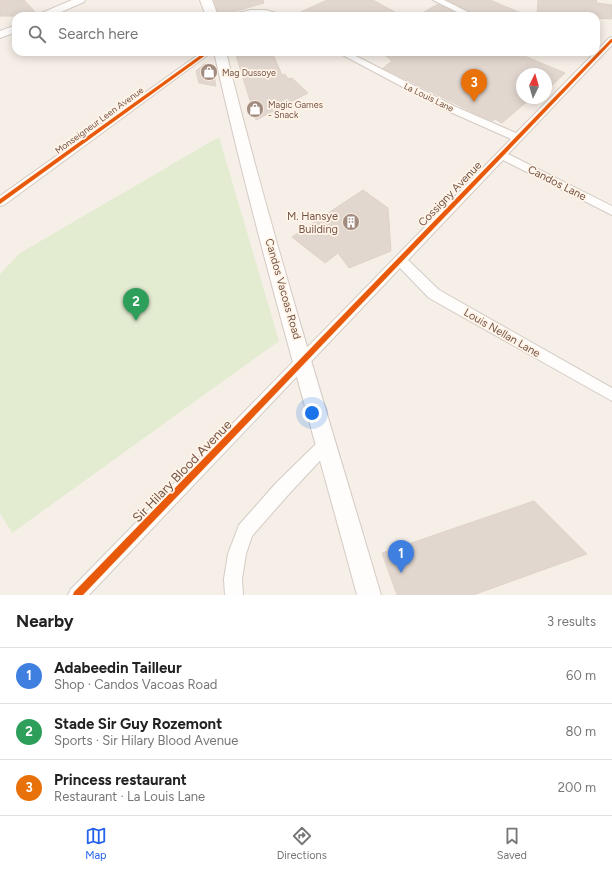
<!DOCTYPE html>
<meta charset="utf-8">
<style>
body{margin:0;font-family:Figtree,sans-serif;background:#f2f2f2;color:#222}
.compass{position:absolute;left:516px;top:68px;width:36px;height:36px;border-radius:50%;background:#fff;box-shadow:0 2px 10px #0003;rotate:5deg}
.you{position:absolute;left:312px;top:413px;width:14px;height:14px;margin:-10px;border:3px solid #fff;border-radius:50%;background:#1a73e8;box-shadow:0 0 0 6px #1a73e833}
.badge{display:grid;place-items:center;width:26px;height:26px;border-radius:50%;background:#2563eb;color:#fff;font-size:13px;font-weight:700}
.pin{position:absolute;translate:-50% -33px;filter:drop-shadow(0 1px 2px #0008)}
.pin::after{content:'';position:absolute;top:21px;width:14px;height:12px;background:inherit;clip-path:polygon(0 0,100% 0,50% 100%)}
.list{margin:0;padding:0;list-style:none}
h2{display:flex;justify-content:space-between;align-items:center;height:52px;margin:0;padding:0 16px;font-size:17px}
h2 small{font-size:13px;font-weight:400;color:#767676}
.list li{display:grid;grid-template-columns:26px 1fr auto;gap:12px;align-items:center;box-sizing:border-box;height:56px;padding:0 16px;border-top:1px solid #e0e0e0}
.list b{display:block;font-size:15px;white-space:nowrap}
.list p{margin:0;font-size:13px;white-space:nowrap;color:#767676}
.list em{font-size:13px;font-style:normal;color:#767676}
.icon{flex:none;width:22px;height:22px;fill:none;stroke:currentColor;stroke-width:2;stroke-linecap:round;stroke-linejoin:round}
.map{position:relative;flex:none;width:612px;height:595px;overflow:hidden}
.search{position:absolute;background:#fff;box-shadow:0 2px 10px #0003;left:12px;right:12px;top:12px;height:44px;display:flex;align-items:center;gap:10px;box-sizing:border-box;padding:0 14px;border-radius:12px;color:#767676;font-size:15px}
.sheet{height:220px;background:#fff}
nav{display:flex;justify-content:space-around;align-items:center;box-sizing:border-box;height:56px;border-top:1px solid #e0e0e0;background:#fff;font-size:11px;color:#767676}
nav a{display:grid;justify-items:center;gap:2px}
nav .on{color:#2563eb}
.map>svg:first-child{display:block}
.green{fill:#e3ecd1}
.building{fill:#e2d7cf;stroke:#dfd2c9}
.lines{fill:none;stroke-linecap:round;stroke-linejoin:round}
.minor-casing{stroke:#d4cbc4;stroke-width:2}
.tertiary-casing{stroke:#d4cbc4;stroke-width:2}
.secondary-casing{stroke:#d5cac4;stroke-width:2}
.minor{fill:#fefdfb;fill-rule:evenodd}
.tertiary{fill:#fefdfb;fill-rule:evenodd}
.secondary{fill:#fefdfb;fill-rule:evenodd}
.cycleway-casing{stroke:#fff4e7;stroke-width:2}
.cycleway{fill:#e8590c;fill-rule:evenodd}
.labels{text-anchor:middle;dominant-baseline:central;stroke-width:3.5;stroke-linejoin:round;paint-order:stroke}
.far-poi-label{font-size:9px;fill:#745547;stroke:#fff4e7;text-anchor:start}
.far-street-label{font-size:9px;fill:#745547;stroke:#fff4e7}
.street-label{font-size:11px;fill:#745547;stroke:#fff4e7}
.poi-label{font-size:11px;fill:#745547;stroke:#fff4e7;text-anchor:end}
.near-street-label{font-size:13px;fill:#745547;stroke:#fff4e7}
</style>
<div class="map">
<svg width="612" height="595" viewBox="0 0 612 595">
<rect width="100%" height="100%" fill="#f6efe7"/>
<polygon class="green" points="219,137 279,341 12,533 0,513 0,274 20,253"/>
<g class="building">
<polygon points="0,0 24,0 37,14 37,16 0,16"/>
<polygon points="214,0 263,0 264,3 219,16"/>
<polygon points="327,0 373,0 402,16 292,16"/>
<polygon points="447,0 490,0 528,16 477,16"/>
<polygon points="538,0 596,0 597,3 612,5 612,18 611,19 596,18 596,16 537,16"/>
<polygon points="438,4 462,16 417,16"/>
<polygon points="235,52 261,52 262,54 272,52 282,75 285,74 288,79 292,78 308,93 256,120"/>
<polygon points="381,52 515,52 565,73 546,91 546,74 522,74 522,98 531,98 502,123 495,119 493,121 476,114 383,68 392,61"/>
<polygon points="204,64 212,66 216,86 199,83 196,71"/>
<polygon points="363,190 388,208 391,251 349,268 338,253 325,263 292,237"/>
<polygon points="534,501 587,554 473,595 397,595 382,553"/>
</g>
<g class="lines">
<g class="minor-casing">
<g id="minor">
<polygon points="433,0 444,0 476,16 465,16"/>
<polygon points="251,10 266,10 279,14 280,16 256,14 232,16 233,14"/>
<polygon points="612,37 612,45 508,154 612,206 612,215 503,160 408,260 439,290 612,388 612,401 429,298 400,268 89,595 68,595 71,589 511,139 448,111 337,52 348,52 456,107 516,133 609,38"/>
<polygon points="202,52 212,52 4,205 0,206 0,196"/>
<polygon points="325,438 330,440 333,445 330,450 288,495 252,536 246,554 242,579 243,595 225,595 224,579 228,554 239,525 276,483 320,440"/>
</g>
</g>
<g class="tertiary-casing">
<g id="tertiary">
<polygon points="72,0 85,0 84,2 52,16 38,16 39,14"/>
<polygon points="16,25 16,32 0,38 0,31"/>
</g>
</g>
<g class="secondary-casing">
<g id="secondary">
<polygon points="200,0 212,0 218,16 206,16"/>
<path d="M214 52H226C271 235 328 415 381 595H357C308 414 255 235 214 52Z"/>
</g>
</g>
<use href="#minor" class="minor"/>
<use href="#tertiary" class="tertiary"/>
<use href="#secondary" class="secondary"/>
<g class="cycleway-casing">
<g id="cycleway">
<polygon points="611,39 612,39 612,42 83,595 73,595 74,592"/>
<polygon points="205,52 210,52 0,204 0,199"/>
</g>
</g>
<use href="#cycleway" class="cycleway"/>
</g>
<defs>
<g id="shop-disc" transform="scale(0.9)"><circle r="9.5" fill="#a28b7f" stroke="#fff4e7"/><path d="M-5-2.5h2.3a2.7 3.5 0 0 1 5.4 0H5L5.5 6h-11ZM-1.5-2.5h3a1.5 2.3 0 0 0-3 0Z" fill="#fff"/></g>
<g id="building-disc" transform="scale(0.9)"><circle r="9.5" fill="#a28b7f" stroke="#fff4e7"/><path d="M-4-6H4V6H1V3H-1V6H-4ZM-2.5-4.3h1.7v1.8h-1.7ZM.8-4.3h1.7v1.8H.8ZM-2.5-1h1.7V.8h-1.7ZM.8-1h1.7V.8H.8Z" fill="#fff"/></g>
</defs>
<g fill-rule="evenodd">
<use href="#shop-disc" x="209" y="72"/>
<use href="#shop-disc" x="255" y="109"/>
<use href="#building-disc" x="351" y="222"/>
</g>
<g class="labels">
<g class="far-poi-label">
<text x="222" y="72">Mag Dussoye</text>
<text x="268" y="104">Magic Games<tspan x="268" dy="10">- Snack</tspan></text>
</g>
<g class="far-street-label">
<text transform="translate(429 97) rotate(26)">La Louis Lane</text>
<text transform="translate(99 120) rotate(-36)">Monseigneur Leen Avenue</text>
</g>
<g class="street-label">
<text transform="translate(557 183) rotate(27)">Candos Lane</text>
<text transform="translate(450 194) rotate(-46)">Cossigny Avenue</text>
<text transform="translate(283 289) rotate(74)">Candos Vacoas Road</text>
<text transform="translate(502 333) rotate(30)">Louis Nellan Lane</text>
</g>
<g class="poi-label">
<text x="338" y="216">M. Hansye<tspan x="338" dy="13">Building</tspan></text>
</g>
<g class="near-street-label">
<text transform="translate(182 471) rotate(-46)">Sir Hilary Blood Avenue</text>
</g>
</g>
</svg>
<svg class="compass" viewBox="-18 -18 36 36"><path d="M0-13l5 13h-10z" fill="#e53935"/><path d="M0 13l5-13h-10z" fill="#767676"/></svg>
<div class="you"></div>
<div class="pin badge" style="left:401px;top:573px;background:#3f7fe0">1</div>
<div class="pin badge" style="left:136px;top:321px;background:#2e9e5b">2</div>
<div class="pin badge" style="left:474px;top:102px;background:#e8710a">3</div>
<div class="search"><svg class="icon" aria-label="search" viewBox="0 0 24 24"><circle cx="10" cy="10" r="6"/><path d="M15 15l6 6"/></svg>Search here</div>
</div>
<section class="sheet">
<h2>Nearby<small>3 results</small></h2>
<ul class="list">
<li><span class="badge" style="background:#3f7fe0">1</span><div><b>Adabeedin Tailleur</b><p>Shop · Candos Vacoas Road</p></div><em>60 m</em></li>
<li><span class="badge" style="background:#2e9e5b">2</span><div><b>Stade Sir Guy Rozemont</b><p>Sports · Sir Hilary Blood Avenue</p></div><em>80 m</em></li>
<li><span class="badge" style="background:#e8710a">3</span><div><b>Princess restaurant</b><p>Restaurant · La Louis Lane</p></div><em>200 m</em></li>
</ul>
</section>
<nav>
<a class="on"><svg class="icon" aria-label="map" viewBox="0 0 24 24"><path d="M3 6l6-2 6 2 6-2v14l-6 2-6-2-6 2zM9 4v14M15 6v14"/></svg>Map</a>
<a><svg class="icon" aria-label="directions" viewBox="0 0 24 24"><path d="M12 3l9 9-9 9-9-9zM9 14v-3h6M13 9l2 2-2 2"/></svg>Directions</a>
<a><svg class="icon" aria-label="saved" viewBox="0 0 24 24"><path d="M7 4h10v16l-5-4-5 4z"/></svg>Saved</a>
</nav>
